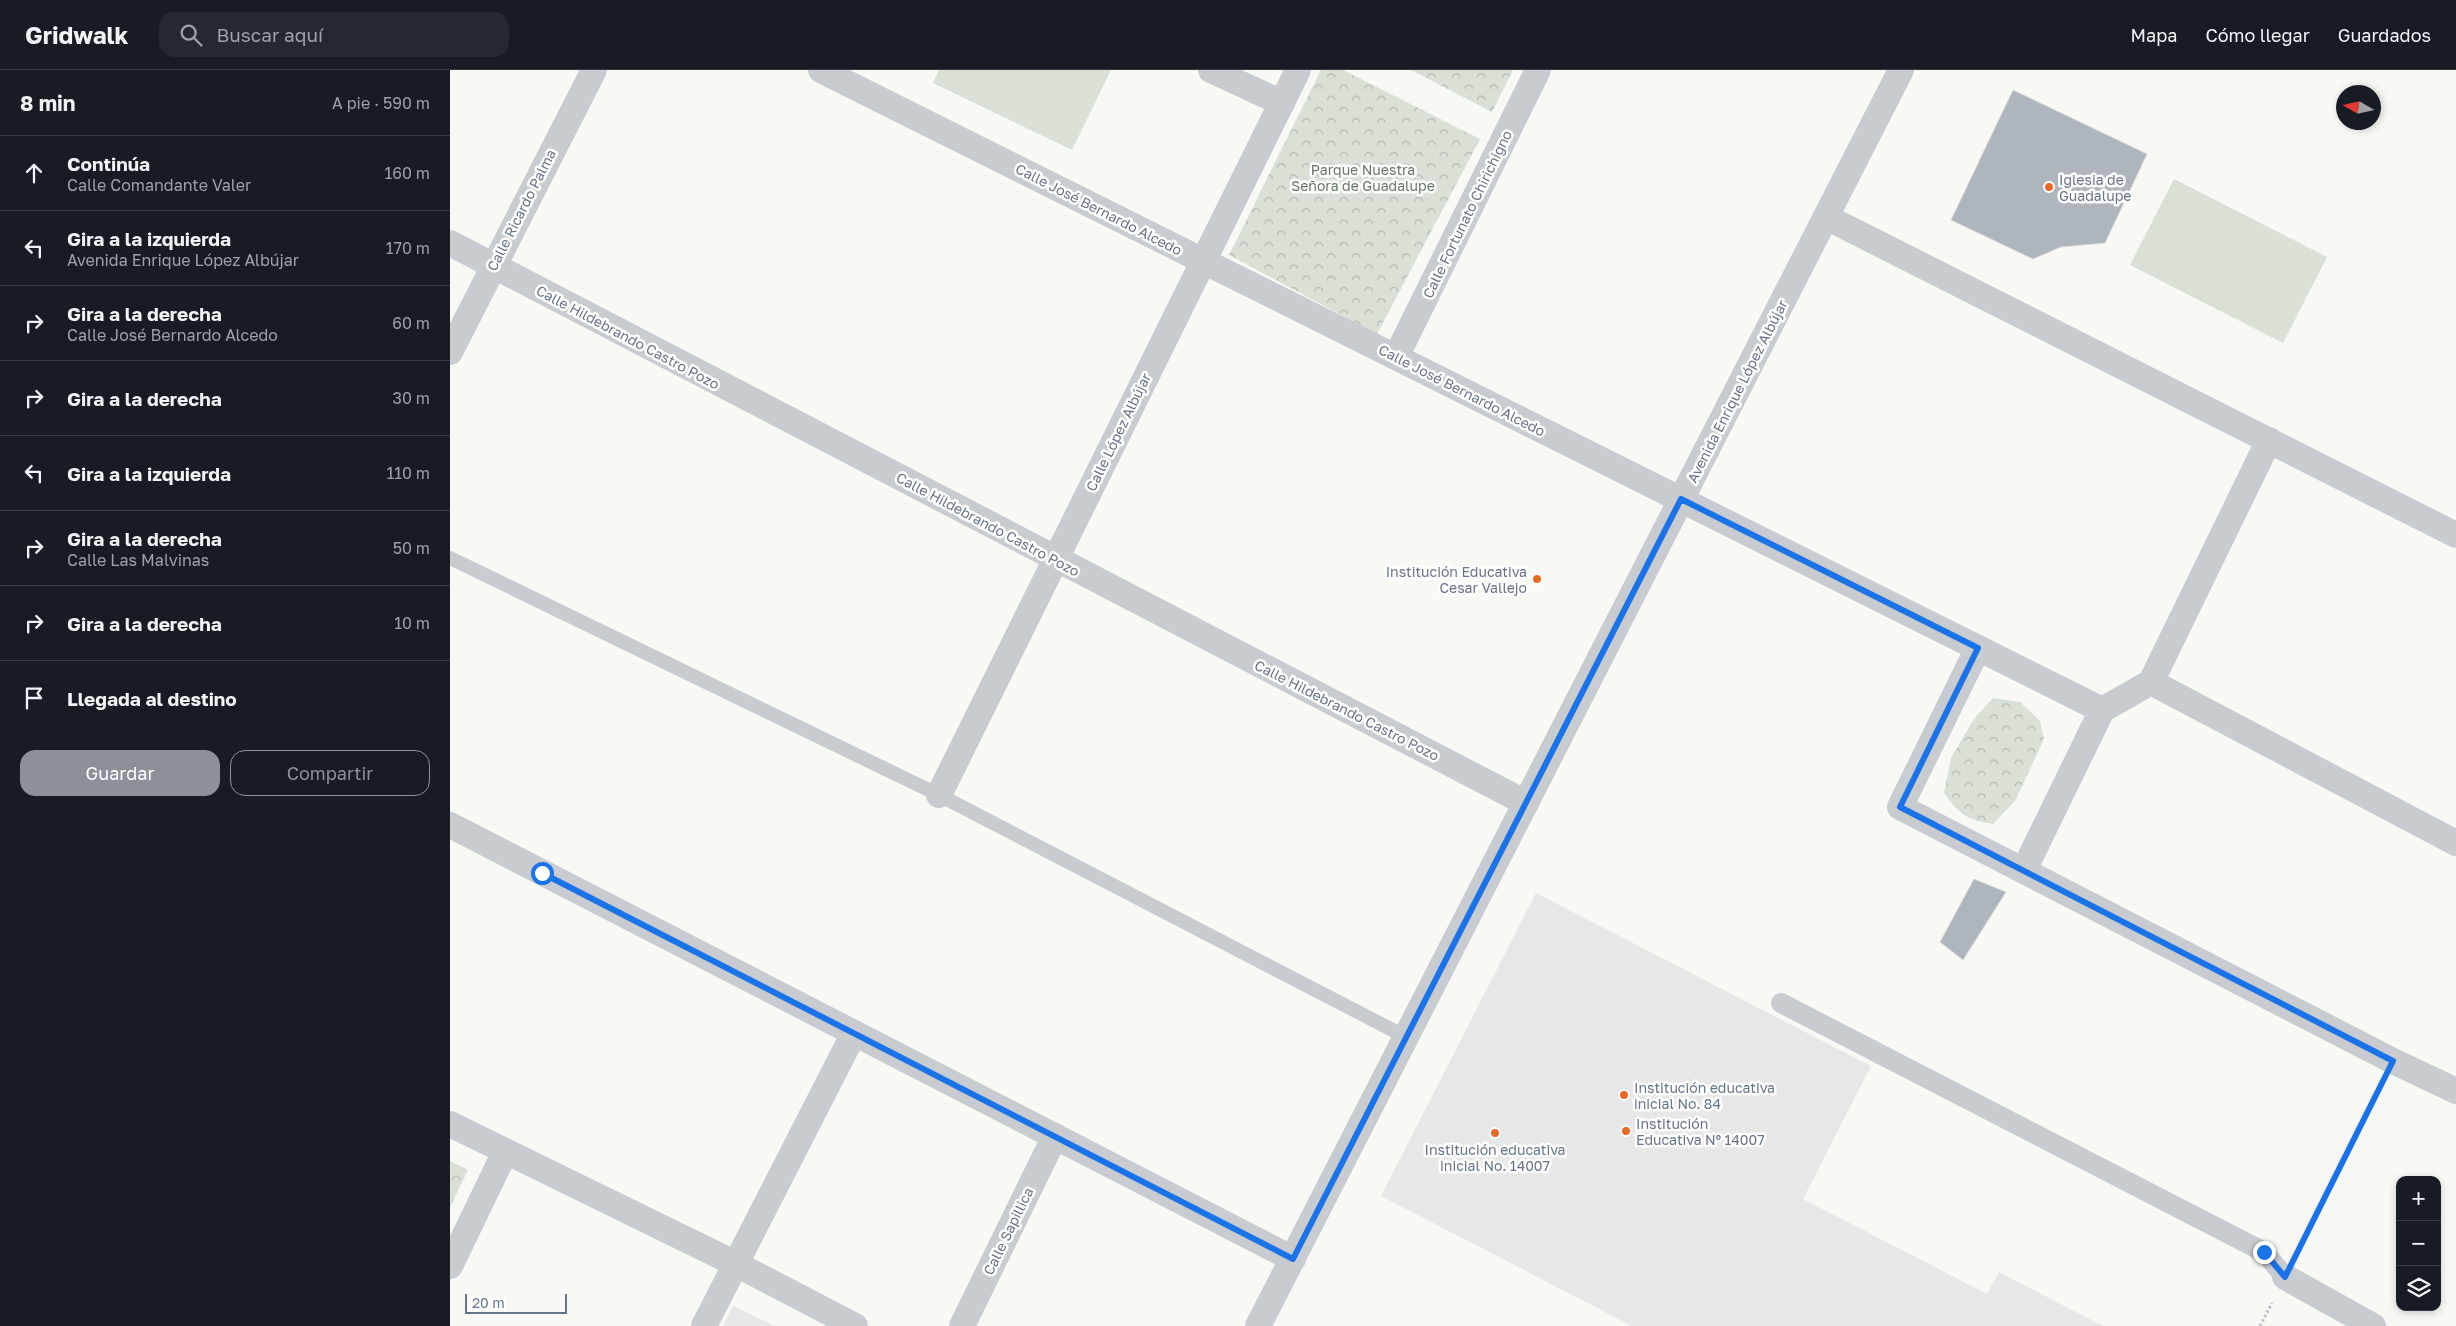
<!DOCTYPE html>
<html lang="es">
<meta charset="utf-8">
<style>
body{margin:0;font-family:"Golos Text",sans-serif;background:#242831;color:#f1f3f6}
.controls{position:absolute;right:15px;bottom:15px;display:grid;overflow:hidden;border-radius:10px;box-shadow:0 2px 8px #0003}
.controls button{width:45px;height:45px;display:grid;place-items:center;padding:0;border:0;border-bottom:1px solid #363941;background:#171b24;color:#f1f3f6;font:25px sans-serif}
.compass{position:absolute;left:1886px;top:15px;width:45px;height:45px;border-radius:50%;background:#171b24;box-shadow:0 2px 8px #0003;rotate:279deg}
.scale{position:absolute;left:15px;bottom:12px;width:102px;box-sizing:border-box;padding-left:5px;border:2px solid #667487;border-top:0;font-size:14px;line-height:18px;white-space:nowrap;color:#667487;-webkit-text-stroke:4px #fff;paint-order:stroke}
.stop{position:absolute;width:15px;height:15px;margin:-11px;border:4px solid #1a73e8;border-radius:50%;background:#fff}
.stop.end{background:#1a73e8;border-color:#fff;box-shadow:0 1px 5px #0008}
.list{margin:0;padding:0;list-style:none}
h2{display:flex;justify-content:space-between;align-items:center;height:65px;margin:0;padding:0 20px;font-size:21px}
h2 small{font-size:16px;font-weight:400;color:#9ea1a6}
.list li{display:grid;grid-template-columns:32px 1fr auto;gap:15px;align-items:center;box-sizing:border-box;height:75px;padding:0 20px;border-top:1px solid #363941}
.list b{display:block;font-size:19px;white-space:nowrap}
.list p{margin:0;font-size:16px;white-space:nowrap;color:#9ea1a6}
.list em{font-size:16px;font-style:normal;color:#9ea1a6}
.actions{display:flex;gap:10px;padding:15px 20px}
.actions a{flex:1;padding:11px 0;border:1px solid #8c9099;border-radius:15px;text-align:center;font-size:18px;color:#8c9099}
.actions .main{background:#8c9099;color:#fff}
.icon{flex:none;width:28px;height:28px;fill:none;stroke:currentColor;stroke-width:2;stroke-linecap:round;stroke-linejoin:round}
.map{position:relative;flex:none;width:2006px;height:1256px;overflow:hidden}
header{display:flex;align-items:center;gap:30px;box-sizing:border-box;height:70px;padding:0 25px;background:#171b24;border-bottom:1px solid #363941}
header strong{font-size:24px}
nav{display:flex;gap:28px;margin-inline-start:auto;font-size:18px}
.search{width:350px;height:45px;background:#242831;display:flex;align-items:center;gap:12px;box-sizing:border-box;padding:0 18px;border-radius:15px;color:#9ea1a6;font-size:19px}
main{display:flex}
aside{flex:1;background:#171b24}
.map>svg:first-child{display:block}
.built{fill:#e6e7e6}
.park{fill:url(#park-crowns)}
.pitch{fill:#d9e0d6}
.building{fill:#afb5bc;stroke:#dadad8}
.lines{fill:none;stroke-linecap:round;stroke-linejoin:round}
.path{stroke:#bfc1c4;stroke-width:3;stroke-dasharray:2.5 2.5;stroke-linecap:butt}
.service{stroke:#c8cbcf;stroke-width:14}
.pedestrian{stroke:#c8cbcf;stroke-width:20}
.minor{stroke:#c8cbcf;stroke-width:26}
.route{stroke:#1a73e8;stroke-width:6}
.poi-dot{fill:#e86b25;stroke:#fff;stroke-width:2}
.labels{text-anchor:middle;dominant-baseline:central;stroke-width:5;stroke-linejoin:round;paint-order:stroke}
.park-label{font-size:14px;fill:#637961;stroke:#fff}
.poi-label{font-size:14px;fill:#667487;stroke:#fff;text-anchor:start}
.street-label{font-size:14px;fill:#667487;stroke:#fff}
</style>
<header>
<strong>Gridwalk</strong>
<div class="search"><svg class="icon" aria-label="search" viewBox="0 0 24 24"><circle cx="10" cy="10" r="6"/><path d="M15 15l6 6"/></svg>Buscar aquí</div>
<nav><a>Mapa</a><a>Cómo llegar</a><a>Guardados</a></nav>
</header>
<main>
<aside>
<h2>8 min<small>A pie · 590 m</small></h2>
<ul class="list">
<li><svg class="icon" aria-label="ahead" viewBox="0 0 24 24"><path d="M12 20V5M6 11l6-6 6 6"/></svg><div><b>Continúa</b><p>Calle Comandante Valer</p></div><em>160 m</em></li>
<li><svg class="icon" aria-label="left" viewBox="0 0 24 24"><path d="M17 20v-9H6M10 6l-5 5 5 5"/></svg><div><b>Gira a la izquierda</b><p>Avenida Enrique López Albújar</p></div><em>170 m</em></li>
<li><svg class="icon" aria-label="right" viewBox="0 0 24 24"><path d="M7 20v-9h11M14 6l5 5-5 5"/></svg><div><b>Gira a la derecha</b><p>Calle José Bernardo Alcedo</p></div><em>60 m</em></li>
<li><svg class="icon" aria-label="right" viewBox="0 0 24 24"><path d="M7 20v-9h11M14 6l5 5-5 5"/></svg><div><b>Gira a la derecha</b></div><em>30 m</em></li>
<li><svg class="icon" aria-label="left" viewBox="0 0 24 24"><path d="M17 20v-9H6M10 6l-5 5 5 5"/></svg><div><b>Gira a la izquierda</b></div><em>110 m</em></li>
<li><svg class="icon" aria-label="right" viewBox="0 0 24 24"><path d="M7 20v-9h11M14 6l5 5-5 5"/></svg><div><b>Gira a la derecha</b><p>Calle Las Malvinas</p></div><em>50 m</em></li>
<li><svg class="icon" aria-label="right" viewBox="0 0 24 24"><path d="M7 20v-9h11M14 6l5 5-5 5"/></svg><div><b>Gira a la derecha</b></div><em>10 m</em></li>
<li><svg class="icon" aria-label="arrive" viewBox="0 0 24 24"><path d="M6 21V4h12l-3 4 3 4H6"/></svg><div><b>Llegada al destino</b></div></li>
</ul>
<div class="actions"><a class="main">Guardar</a><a>Compartir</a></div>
</aside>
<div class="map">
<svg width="2006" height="1256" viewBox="0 0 2006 1256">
<defs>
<pattern id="park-crowns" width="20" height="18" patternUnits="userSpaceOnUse" patternTransform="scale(1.25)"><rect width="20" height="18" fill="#d9e0d6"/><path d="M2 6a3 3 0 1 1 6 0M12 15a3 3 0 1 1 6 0" fill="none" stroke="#b4bab3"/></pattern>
</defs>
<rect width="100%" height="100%" fill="#f8f8f5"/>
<g class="built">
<polygon points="1086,823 1421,996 1353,1129 1537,1224 1549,1202 1653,1256 1182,1256 931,1126"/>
<polygon points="283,1236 325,1256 273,1256"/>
</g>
<g class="park">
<polygon points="871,0 893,0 1030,69 927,264 779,185"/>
<polygon points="961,0 1063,0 1042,42"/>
<path d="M1543 628 1570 632 1590 651 1594 669 1565 731 1543 754C1517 750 1509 744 1494 723L1501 688 1524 649Z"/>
<polygon points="0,1091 18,1100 0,1137"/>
</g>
<g class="pitch">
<polygon points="489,0 661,0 622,80 483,13"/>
<polygon points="1724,109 1877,187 1833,273 1680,195"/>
</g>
<g class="building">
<polygon points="1563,20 1697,84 1655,173 1611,177 1583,189 1501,150"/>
<polygon points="1524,809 1556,822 1513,890 1490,872"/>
</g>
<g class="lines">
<g class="path">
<polyline points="1848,1181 1929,1019"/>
<polyline points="1810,1256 1822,1233"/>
</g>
<polyline class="service" points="0,488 489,725 956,967"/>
<polyline class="pedestrian" points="1331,933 1814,1182 1835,1207"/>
<g class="minor">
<polyline points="371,0 1652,640"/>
<polyline points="761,0 832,33"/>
<polyline points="1376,147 2006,465"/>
<polyline points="0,173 1076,733"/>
<polyline points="0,282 144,0"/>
<polyline points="946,287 1088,0"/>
<polyline points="1528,578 1450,737 1943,991 2006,1021"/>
<polyline points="1701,612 2006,773"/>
<polyline points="489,725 848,0"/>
<polyline points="0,755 843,1189"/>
<polyline points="1574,800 1652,640 1701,612 1819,370"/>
<polyline points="0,1054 286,1194 405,1256"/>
<polyline points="0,1196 55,1082"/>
<polyline points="1835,1207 1923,1256"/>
<polyline points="254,1256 404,963"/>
<polyline points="512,1256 605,1066"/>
<polyline points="808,1256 1451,0"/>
</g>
</g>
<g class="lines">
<polyline class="route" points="92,803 843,1189 1231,429 1528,578 1450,737 1943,991 1835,1207 1814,1182"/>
</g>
<g class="poi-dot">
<circle cx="1599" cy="117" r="5"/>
<circle cx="1087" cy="509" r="5"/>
<circle cx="1174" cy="1025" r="5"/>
<circle cx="1176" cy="1061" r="5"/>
<circle cx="1045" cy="1063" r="5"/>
</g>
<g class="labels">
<g class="park-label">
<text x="913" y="99">Parque Nuestra<tspan x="913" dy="16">Señora de Guadalupe</tspan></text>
</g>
<g class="poi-label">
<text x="1609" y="109">Iglesia de<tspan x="1609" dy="16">Guadalupe</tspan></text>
<text x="1077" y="501" text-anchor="end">Institución Educativa<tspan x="1077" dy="16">Cesar Vallejo</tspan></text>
<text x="1184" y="1017">Institución educativa<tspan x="1184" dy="16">inicial No. 84</tspan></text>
<text x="1186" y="1053">Institución<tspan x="1186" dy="16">Educativa Nº 14007</tspan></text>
<text x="1045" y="1079" text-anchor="middle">Institución educativa<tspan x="1045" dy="16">inicial No. 14007</tspan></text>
</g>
<g class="street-label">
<text transform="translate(649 139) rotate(27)">Calle José Bernardo Alcedo</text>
<text transform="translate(71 140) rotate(-63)">Calle Ricardo Palma</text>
<text transform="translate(1017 144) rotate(-64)">Calle Fortunato Chirichigno</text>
<text transform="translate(178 267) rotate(28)">Calle Hildebrando Castro Pozo</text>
<text transform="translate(1012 320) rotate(27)">Calle José Bernardo Alcedo</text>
<text transform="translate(1287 321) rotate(-63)">Avenida Enrique López Albújar</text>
<text transform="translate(668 362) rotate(-64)">Calle López Albújar</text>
<text transform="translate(538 454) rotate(28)">Calle Hildebrando Castro Pozo</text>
<text transform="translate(897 640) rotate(27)">Calle Hildebrando Castro Pozo</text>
<text transform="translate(558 1161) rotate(-64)">Calle Sapillica</text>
</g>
</g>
</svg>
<div class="controls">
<button>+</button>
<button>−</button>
<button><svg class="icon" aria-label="layers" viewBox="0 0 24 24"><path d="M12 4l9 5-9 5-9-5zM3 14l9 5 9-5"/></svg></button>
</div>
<svg class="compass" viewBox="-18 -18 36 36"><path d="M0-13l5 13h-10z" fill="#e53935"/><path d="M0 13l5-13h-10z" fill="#9ea1a6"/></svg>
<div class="scale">20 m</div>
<div class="stop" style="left:92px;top:803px"></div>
<div class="stop end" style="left:1814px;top:1182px"></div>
</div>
</main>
